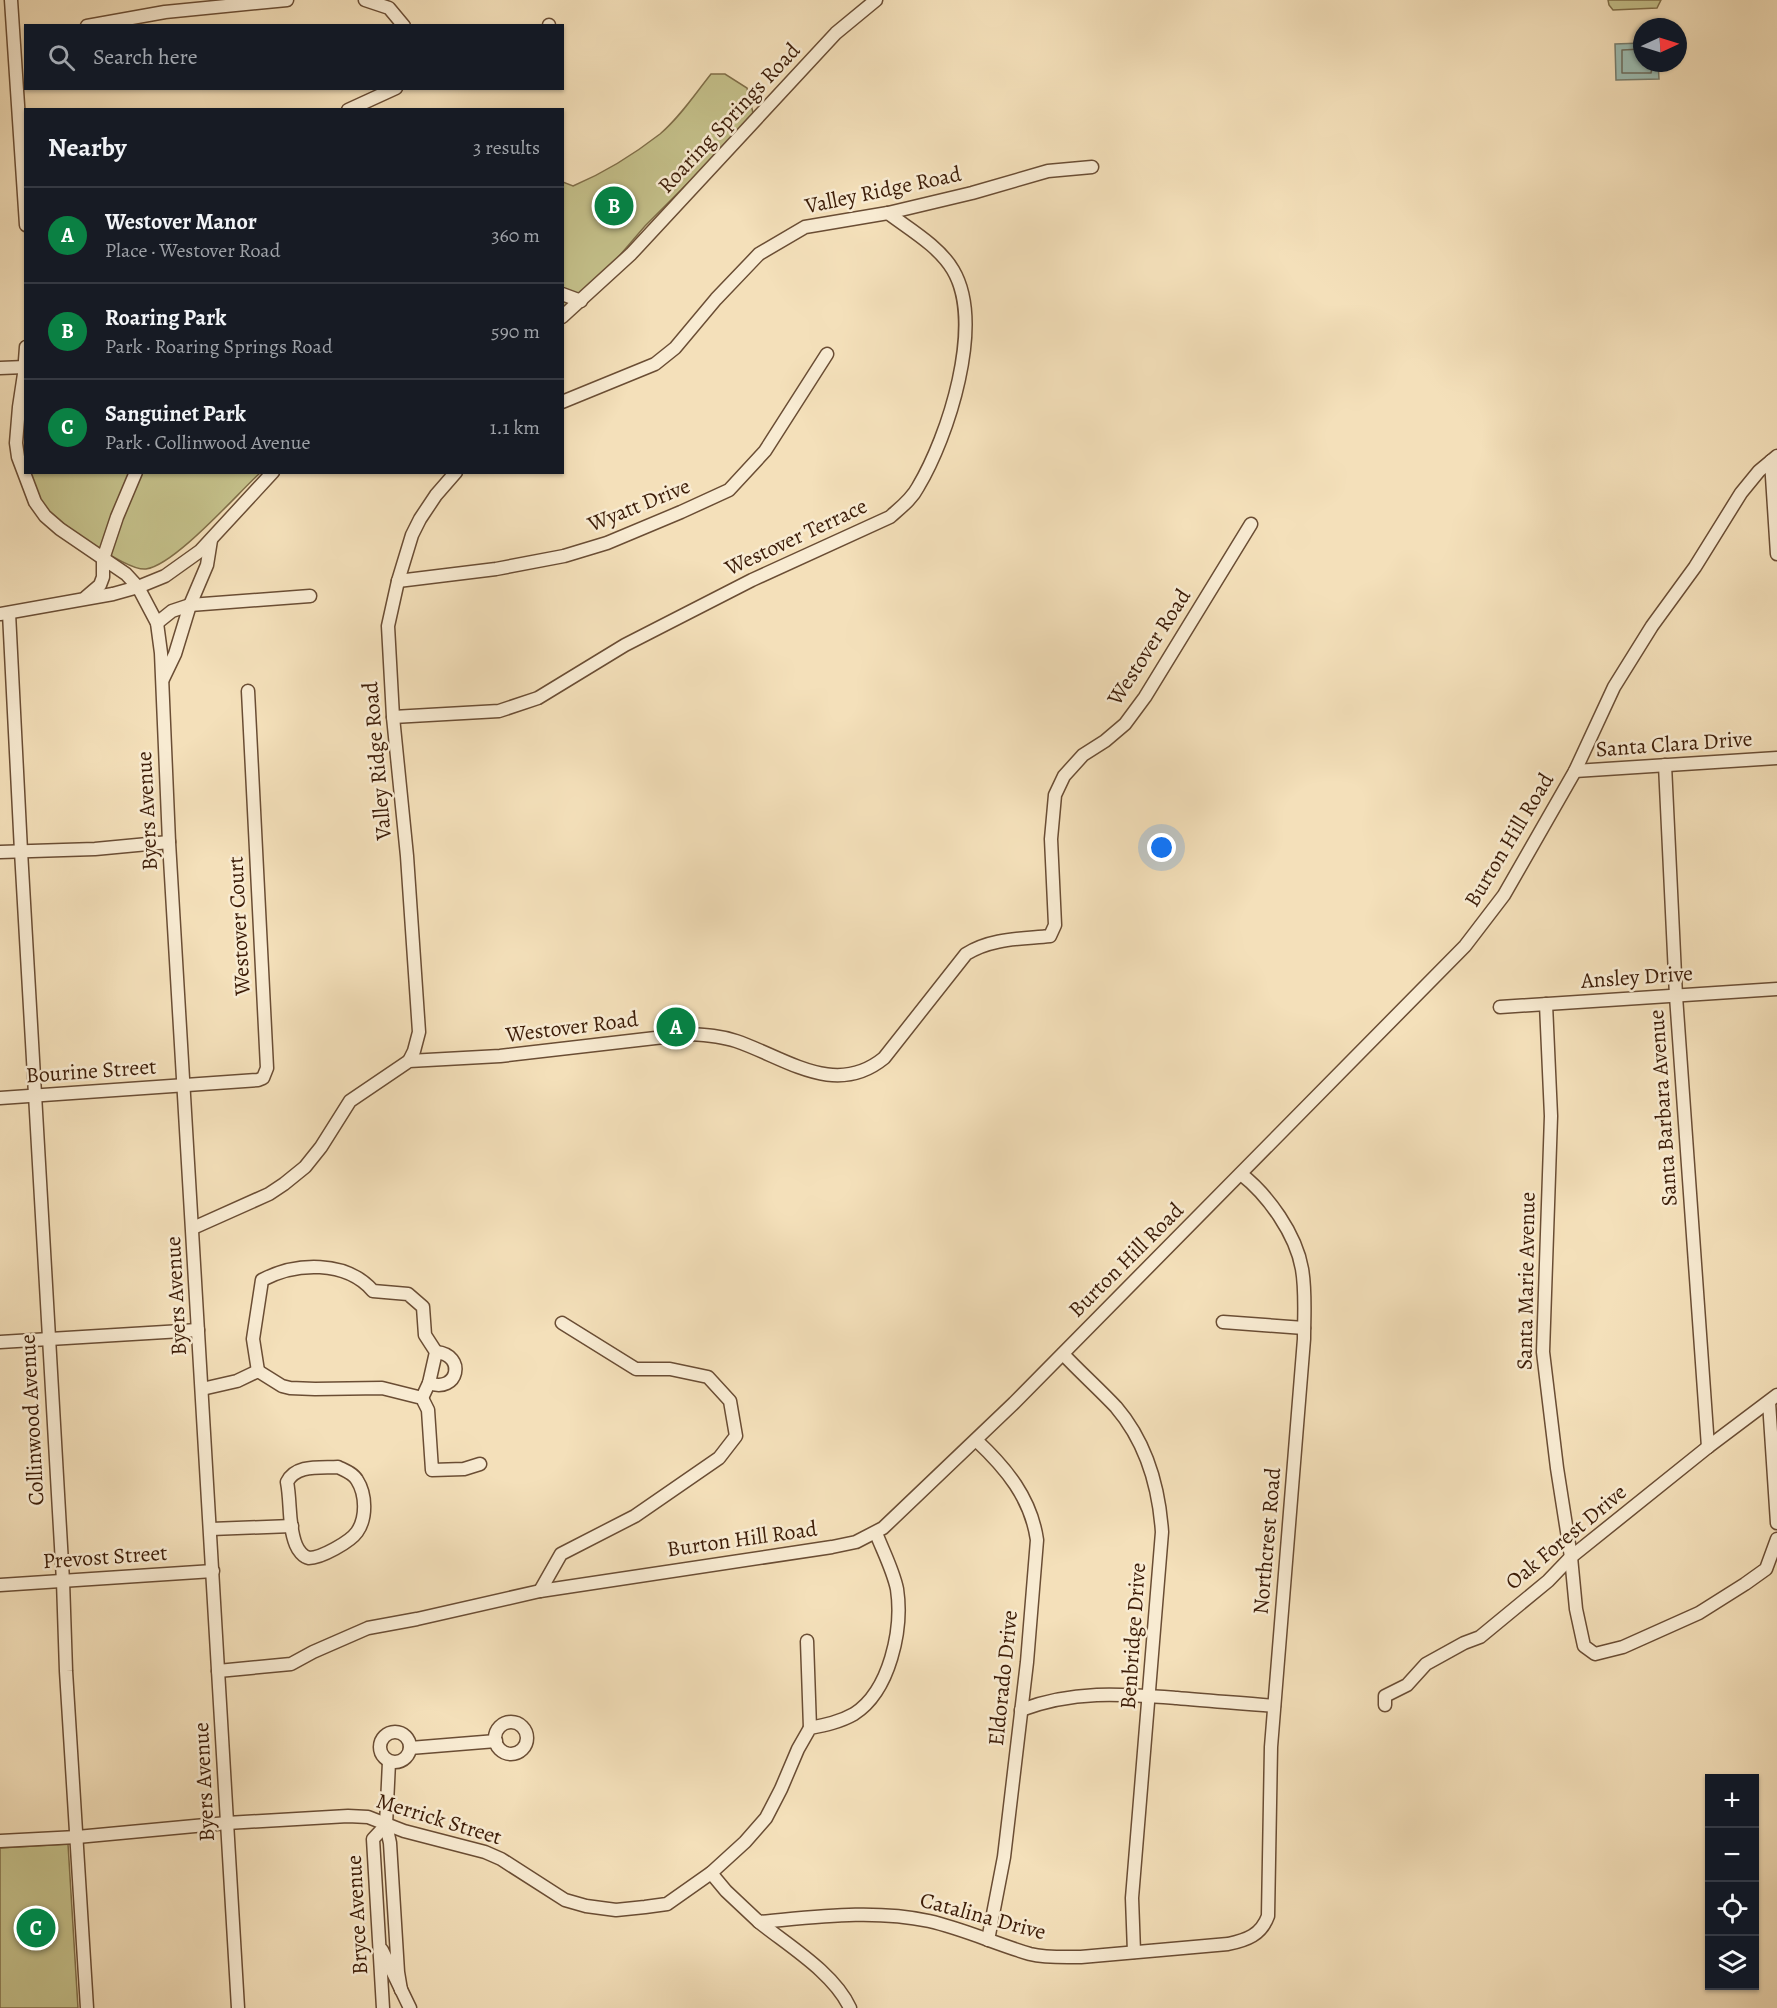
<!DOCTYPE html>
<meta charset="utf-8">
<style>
body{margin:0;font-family:Alegreya,serif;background:#20242c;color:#f1f3f6}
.controls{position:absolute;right:18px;bottom:18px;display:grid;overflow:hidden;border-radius:0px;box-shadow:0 2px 4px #0004}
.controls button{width:54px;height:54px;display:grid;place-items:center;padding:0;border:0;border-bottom:2px solid #363941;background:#171b24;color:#f1f3f6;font:30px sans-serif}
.compass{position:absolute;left:1633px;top:18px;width:54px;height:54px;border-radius:50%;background:#171b24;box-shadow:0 2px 4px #0004;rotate:86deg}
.you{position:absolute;left:1162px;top:848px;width:21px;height:21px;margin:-15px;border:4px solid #fff;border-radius:50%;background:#1a73e8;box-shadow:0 0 0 9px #1a73e833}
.badge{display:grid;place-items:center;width:39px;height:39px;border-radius:50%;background:#0b8043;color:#fff;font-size:20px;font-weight:700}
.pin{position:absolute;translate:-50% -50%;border:3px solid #fff;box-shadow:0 2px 6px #0006}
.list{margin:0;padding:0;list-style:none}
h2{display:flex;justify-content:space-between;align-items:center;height:78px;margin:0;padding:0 24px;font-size:26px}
h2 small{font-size:20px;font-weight:400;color:#9ea1a6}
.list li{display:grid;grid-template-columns:39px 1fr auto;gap:18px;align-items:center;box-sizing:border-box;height:96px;padding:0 24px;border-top:2px solid #363941}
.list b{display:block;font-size:22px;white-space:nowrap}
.list p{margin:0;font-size:20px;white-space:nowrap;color:#9ea1a6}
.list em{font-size:20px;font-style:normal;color:#9ea1a6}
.icon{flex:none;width:33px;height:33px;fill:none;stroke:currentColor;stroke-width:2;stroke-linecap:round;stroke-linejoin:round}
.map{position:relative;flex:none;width:1777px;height:2008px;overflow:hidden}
.search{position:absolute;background:#171b24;box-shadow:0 2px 4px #0004;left:24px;top:24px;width:540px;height:66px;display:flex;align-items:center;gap:15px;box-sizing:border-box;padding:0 21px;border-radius:0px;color:#9ea1a6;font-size:22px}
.panel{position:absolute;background:#171b24;box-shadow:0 2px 4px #0004;left:24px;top:108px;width:540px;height:366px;border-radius:0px}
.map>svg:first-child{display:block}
.green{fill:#c4c08a;stroke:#806e48;stroke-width:1.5}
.water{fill:#9cbdb3;stroke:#767d6e;stroke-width:1.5}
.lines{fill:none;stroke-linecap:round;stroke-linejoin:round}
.shore{stroke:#6c6c5d;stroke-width:1.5}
.minor-casing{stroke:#6a4d34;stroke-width:15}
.minor{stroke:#f8ebd2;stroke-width:12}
.labels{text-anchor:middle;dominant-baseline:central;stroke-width:5;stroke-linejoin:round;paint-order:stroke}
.street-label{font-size:22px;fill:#3c1c07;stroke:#f8ebd2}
</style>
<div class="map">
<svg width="1777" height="2008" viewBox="0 0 1777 2008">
<rect width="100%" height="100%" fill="#f4e0ba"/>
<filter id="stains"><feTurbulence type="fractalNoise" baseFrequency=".00333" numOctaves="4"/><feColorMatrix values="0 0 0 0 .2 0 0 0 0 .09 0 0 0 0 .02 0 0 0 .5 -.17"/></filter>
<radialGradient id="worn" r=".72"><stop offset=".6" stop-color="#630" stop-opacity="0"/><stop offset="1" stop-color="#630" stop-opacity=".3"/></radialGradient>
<g class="green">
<polygon points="1608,0 1661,0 1657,8 1613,10 1609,5"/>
<path d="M711 74H725L747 88 754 117 645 226 608 269 563 308V182L573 186C604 173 633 155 660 134 680 117 695 94 711 74Z"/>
<path d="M26 473H260C236 495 175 565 146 569 132 571 97 547 85 539 70 528 51 517 39 502 33 494 30 482 26 473Z"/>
<polygon points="68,1844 78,2008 0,2008 0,1848"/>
</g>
<polygon class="water" points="1642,43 1642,63 1658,63 1659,79 1616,80 1615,44"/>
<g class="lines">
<polyline class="shore" points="1642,49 1622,50 1622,73 1651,73 1653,63"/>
<g class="minor-casing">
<g id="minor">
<polyline points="11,0 26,225"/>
<polyline points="365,0 389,8 404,26"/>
<polyline points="87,26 165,12 287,0"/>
<polyline points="549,26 549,25"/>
<polyline points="348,110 396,88"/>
<polyline points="562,294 581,301"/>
<polyline points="562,317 631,254 836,33 876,0"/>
<polyline points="26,347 24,374 19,407 16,443 18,457 35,502 45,516 60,529 126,574 138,587 157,623 161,653 169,842 238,2008"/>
<polyline points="0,368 25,367"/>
<polyline points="562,402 655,364 675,348 716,299 759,254 805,227 888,213 972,193 1048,171 1092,167"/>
<polyline points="1771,461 1777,554"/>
<polyline points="398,581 496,569 564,556 607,543 681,512 729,490 765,451 827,354"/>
<polyline points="86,597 100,585 103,577 103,559 117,517 136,472"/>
<polyline points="9,613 21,851 63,1581 66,1671 87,2008"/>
<polyline points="0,614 113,594 138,587 165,576 200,551 273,472"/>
<polyline points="157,623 172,611 190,605 310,596"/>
<polyline points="163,679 175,654 190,605 207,565 211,540"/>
<path d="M393 717 499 711 538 698 625 645 752 580 890 517C900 508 912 499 918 487 948 437 985 324 953 270 939 246 909 229 888 213"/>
<polyline points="1665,765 1676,996 1708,1447"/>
<polyline points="1575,771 1777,758"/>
<polyline points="0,852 95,849 169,842"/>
<polyline points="1546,1004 1551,1116 1543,1352 1557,1468 1571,1557 1576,1609 1584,1646 1595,1654 1623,1647 1699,1613 1745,1584 1766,1569 1777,1539"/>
<polyline points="1500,1007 1777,989"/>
<polyline points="409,1061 414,1051 419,1032 407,856 393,717 388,626 398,581 412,535 420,519 436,495 456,472"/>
<polyline points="0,1098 258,1080 263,1078 267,1068 248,691"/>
<path d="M193 1228 269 1194 284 1184 305 1167 321 1147 350 1101 409 1061 500 1056 690 1034C706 1035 721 1036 736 1041 786 1058 835 1098 884 1058L966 954C991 938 1021 939 1050 936L1055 925 1051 839 1055 795 1064 776 1083 755 1105 741 1125 724 1145 697 1251 524"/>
<polyline points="1223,1322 1304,1328"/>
<polyline points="0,1342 198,1330"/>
<path d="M1063 1354C1080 1372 1099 1389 1116 1407 1146 1442 1159 1488 1162 1532L1132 1898 1134 1952"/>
<path d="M258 1371 253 1339 262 1280C296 1262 346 1260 373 1291L408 1294 423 1307 425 1335 436 1352 429 1383 422 1398"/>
<path d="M429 1383C458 1394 467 1355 436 1352"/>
<polyline points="202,1389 237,1381 258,1371 282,1386 290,1388 315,1389 382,1388 422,1398 428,1410 432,1470 464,1469 480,1464"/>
<polyline points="1769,1402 1777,1523"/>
<path d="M976 1440C1006 1468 1031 1498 1037 1540L1027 1662 1004 1857 988 1940"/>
<path d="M338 1467C344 1470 353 1473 357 1480 366 1494 367 1518 357 1532 350 1542 321 1558 309 1558 303 1557 298 1550 296 1545 288 1526 291 1502 287 1482 296 1464 320 1468 338 1467Z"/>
<polyline points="211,1529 292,1526"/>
<polyline points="0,1585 213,1571"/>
<polyline points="540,1591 561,1554 635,1516 719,1458 736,1436 730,1401 708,1377 670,1369 636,1369 562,1323"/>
<polyline points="807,1641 810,1728"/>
<polyline points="218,1671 291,1664 313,1652 368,1628 417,1619 540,1591 832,1547 856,1542 883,1528 1014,1403 1465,946 1504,895 1575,771 1614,687 1652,626 1695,567 1741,493 1759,471 1777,456"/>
<polyline points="1385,1705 1385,1696 1407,1685 1426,1664 1464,1643 1480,1637 1548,1581 1571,1557 1708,1447 1777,1395"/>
<path d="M1021 1710C1074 1690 1122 1694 1177 1698 1209 1701 1242 1703 1274 1706"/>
<circle cx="511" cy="1738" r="16"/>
<circle cx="395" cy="1747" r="15"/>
<polyline points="410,1748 496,1741"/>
<polyline points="389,1762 386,1825 390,1843 398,1972 401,1990"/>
<path d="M0 1841 77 1837 227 1823 348 1816 368 1817 404 1831 485 1852 501 1859 565 1900 586 1906 616 1910 645 1907 667 1904 711 1873 745 1842 766 1818 781 1789 798 1749 810 1728C825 1725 840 1722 854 1714 890 1691 903 1629 897 1589 893 1570 883 1551 876 1533"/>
<path d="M711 1873 726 1891 759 1922C816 1917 873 1909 929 1921 964 1929 996 1944 1030 1954 1046 1958 1064 1957 1081 1957L1228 1944C1247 1940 1261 1935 1268 1916L1271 1747 1304 1339C1304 1316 1306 1292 1302 1269 1296 1234 1268 1195 1241 1174"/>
<path d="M759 1922C789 1946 834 1973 850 2008"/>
<polyline points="382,1950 410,2008"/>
<polyline points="383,2008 373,1839 386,1825"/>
</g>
</g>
<use href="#minor" class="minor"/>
</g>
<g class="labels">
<g class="street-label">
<text transform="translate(729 118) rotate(-47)">Roaring Springs Road</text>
<text transform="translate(883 190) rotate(-12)">Valley Ridge Road</text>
<text transform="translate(639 505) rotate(-22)">Wyatt Drive</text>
<text transform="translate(796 537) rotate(-25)">Westover Terrace</text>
<text transform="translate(1149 647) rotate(-57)">Westover Road</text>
<text transform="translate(1674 744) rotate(-4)">Santa Clara Drive</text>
<text transform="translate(377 761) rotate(-95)">Valley Ridge Road</text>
<text transform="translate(147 811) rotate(-93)">Byers Avenue</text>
<text transform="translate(1509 840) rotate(-59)">Burton Hill Road</text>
<text transform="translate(239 926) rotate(-93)">Westover Court</text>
<text transform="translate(1637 977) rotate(-4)">Ansley Drive</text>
<text transform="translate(572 1027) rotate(-7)">Westover Road</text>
<text transform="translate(91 1071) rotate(-4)">Bourine Street</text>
<text transform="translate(1663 1108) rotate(-94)">Santa Barbara Avenue</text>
<text transform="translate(1126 1260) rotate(-45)">Burton Hill Road</text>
<text transform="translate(1526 1281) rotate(-89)">Santa Marie Avenue</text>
<text transform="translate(176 1296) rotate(-93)">Byers Avenue</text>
<text transform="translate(32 1420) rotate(-93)">Collinwood Avenue</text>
<text transform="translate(1566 1537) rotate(-40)">Oak Forest Drive</text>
<text transform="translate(742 1539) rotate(-8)">Burton Hill Road</text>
<text transform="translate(1267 1541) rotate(-85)">Northcrest Road</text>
<text transform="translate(105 1557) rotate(-4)">Prevost Street</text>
<text transform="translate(1133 1636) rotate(-86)">Benbridge Drive</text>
<text transform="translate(1003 1678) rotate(-84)">Eldorado Drive</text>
<text transform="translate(204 1782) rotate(-93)">Byers Avenue</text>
<text transform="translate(439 1819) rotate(17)">Merrick Street</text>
<text transform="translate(357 1915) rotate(-93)">Bryce Avenue</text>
<text transform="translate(983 1916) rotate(15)">Catalina Drive</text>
</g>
</g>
<rect width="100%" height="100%" filter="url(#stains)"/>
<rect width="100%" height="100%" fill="url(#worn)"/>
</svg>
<div class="controls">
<button>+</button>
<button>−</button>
<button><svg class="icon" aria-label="locate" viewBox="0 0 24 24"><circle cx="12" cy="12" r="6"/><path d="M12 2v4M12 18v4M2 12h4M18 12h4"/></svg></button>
<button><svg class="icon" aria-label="layers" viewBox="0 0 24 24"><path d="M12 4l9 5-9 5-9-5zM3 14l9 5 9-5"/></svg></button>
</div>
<svg class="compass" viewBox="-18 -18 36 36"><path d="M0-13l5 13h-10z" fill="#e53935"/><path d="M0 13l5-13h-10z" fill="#9ea1a6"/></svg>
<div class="you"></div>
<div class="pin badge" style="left:676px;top:1027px">A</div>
<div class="pin badge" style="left:614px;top:206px">B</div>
<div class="pin badge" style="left:36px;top:1928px">C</div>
<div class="search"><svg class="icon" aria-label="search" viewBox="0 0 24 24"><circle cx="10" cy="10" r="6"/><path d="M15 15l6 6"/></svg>Search here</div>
<section class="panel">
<h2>Nearby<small>3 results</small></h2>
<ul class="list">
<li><span class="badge">A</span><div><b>Westover Manor</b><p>Place · Westover Road</p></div><em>360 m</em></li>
<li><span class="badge">B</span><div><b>Roaring Park</b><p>Park · Roaring Springs Road</p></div><em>590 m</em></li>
<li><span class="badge">C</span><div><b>Sanguinet Park</b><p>Park · Collinwood Avenue</p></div><em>1.1 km</em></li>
</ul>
</section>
</div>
